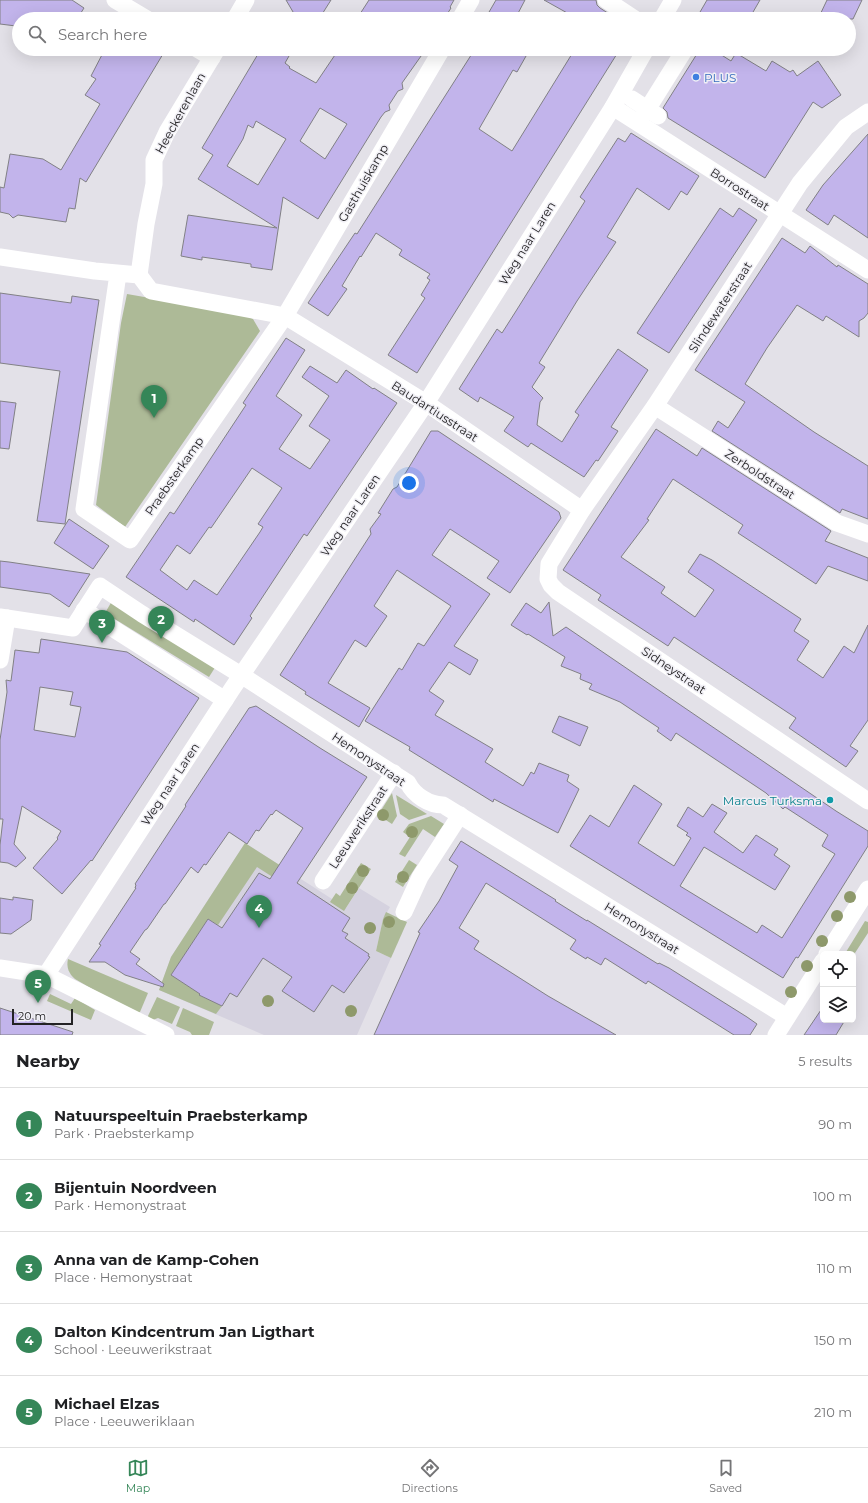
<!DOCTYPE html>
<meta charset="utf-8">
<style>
body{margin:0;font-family:Montserrat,sans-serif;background:#f6f6f6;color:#202124}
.controls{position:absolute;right:12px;bottom:12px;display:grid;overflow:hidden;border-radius:6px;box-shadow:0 4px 16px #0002}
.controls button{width:36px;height:36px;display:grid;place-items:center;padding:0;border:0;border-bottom:1px solid #e0e0e0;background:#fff;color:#202124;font:20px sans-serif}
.scale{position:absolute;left:12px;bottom:10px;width:61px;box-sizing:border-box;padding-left:4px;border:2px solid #232224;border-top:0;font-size:11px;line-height:14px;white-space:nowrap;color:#232224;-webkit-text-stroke:3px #f0eff5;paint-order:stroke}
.you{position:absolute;left:409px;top:483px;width:14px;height:14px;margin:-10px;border:3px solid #fff;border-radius:50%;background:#1a73e8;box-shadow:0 0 0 6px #1a73e833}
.badge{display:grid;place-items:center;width:26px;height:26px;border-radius:50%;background:#358658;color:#fff;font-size:13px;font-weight:700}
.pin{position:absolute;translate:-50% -33px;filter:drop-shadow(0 1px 2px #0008)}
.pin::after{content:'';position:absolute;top:21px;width:14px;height:12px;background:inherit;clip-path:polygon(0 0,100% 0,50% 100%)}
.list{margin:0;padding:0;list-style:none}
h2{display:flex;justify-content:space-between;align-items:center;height:52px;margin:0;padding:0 16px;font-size:17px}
h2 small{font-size:13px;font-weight:400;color:#757577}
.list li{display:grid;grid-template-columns:26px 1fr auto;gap:12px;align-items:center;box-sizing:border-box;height:72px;padding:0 16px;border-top:1px solid #e0e0e0}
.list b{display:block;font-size:15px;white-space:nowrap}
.list p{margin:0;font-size:13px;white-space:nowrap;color:#757577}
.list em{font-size:13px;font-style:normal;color:#757577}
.icon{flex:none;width:22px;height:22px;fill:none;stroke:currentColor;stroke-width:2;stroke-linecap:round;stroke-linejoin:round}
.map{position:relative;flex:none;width:868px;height:1035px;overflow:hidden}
.search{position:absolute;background:#fff;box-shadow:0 4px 16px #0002;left:12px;right:12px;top:12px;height:44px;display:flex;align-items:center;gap:10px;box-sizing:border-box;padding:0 14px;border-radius:22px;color:#757577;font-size:15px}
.sheet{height:412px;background:#fff}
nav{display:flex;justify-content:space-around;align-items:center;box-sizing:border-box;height:56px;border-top:1px solid #e0e0e0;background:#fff;font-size:11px;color:#757577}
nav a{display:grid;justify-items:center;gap:2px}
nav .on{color:#358658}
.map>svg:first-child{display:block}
.built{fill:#d5d2df}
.green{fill:#adba97}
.building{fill:#c2b4eb;stroke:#818085;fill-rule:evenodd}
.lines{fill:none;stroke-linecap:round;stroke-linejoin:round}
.street{stroke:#fff;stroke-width:17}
.tree{fill:#8e996b}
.shop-dot{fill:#3f7fe0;stroke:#f0eff5;stroke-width:1.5}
.culture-dot{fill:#0f9aa8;stroke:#f0eff5;stroke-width:1.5}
.labels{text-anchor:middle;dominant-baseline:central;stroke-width:3;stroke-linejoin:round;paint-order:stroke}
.shop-label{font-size:12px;fill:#366cbe;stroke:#f0eff5;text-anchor:start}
.street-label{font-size:12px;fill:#232224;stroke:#f0eff5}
.culture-label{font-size:12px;fill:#0d838f;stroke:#f0eff5;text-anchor:end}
</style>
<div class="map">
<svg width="868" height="1035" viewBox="0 0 868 1035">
<rect width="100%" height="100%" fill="#e3e1e8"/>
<polygon class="built" points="245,843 346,908 359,888 390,907 383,919 376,951 391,958 357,1035 264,1035 159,990 171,957"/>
<g class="green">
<polygon points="127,294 190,305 238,311 253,319 260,331 125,527 96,505 121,323"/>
<polygon points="112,601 216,666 209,677 105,613"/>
<polygon points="392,793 397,816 392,824 378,815"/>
<polygon points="396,795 427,814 409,820 400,814"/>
<polygon points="431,816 444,824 435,837 423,829 405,857 399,854 410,837 403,832 409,824"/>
<polygon points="245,843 289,871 282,883 257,867 218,925 208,919 171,975 200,994 199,995 222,1006 216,1014 159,990 171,957"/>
<polygon points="409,860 417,865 403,887 395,882"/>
<polygon points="361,863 371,869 344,911 330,902 336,893 340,896"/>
<polygon points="386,912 407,922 391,958 376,951 383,919"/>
<polygon points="865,921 868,922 868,933 853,956 853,954 849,954 846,952"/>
<path d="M68 959 148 993 140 1012 135 1014 75 979C69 974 66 967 68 959Z"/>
<polygon points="50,994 71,1004 75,998 95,1010 91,1020 47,1001"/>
<polygon points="157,997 180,1007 172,1024 158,1018 150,1021 148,1016"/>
<polygon points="183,1008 214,1022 209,1035 192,1035 190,1032 176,1026"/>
</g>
<g class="building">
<polygon points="0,0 72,0 84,8 77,19 19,19 19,39 14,38 16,26 0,24"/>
<polygon points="286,0 331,0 319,19 277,19 296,17"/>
<polygon points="369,0 454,0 450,7 451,8 444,19 361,19 358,17"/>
<polygon points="496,0 525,0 515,19 485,19"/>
<polygon points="544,0 596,0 597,5 600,8 617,19 578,19"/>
<polygon points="707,0 760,0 749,19 696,19"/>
<polygon points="827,0 862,0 853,19 818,19"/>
<polygon points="105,49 166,49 86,182 80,178 75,209 69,208 66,222 18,215 13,218 9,214 0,212 0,187 4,188 10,154 43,159 61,170 100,104 85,95 96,79 91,76"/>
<path d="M261 49H293L285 63 290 67 289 68 316 83 339 49H426L402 83 403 89 398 91 389 105 390 110 385 112 381 117 318 219 283 197 272 270 251 267V264L202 257V260L181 256 188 215 277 228 198 179 213 155 202 148ZM320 108 347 124 325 159 300 141ZM256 121 286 139 258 185 227 166 243 139 248 125 253 128Z"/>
<polygon points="475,49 530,49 517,72 513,70 479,129 512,151 575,49 620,49 417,373 388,355 425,298 421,295 430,280 427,278 430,274 399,255 402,250 376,233 361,257 360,256 342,286 347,289 328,316 308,303 355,233 357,234"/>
<polygon points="700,49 712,49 731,61 736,53 766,71 772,61 790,72 793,70 797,76 818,61 841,95 822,108 813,102 765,178 668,118 667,112 663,108"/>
<polygon points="631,133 699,176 687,195 681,191 669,210 637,188 607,237 616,242 577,301 539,363 545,367 532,387 543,398 540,402 537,425 562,442 579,415 575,412 618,349 648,370 611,427 618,431 598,461 596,460 584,477 531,443 528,447 504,431 514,417 480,397 478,402 459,389 497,329 502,333 516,311 585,201 580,197 618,138 625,142"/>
<polygon points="868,134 868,238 834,215 828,225 806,210 823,185"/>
<polygon points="720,208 733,217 739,208 757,220 669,353 637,333"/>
<polygon points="782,238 805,253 810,246 837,267 838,265 868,284 868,313 864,318 859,321 859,337 826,316 823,321 797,305 767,348 745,384 814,432 868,466 868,519 842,509 840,513 712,431 718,421 728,428 745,402 695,370"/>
<polygon points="0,293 71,303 72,296 99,300 65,524 37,521 60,371 0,363"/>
<path d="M286 338 305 350 276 396 302 415 279 449 310 469 330 440 309 426 329 396 302 377 310 366 337 383 346 370 373 389 374 388 397 403 307 536 304 534 250 616 252 618 234 645 195 619 194 622 126 577 170 512 174 514 246 405 243 403ZM252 468 282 488 258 524 263 527 260 532 217 595 194 580 187 590 160 570 177 545 190 554 209 527 211 528Z"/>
<polygon points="0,401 16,403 9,449 0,448"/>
<polygon points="656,429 697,456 702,448 831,531 825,541 868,558 868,581 828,566 816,584 738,533 743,525 673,479 647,519 649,520 621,557 665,587 661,593 695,617 714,590 688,572 700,554 712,560 801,619 794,631 809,641 797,660 823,678 844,646 854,653 868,625 868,720 850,746 858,751 846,767 789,728 796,718 674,637 668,646 598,600 601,595 563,570"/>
<polygon points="431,431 438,431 486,463 559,512 561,518 510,593 487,578 499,561 450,529 432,555 490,594 454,646 478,660 470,675 449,662 429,691 444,701 435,715 493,749 485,762 523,786 531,772 534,774 539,763 569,775 567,781 579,789 558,833 494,799 493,802 409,750 410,747 365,721 399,668 402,670 418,643 424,646 451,606 397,570 374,606 387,616 366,647 355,640 328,683 370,708 359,727 305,694 306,692 280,675 371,534 370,529 381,514 378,513 393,489 397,487"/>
<polygon points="69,519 109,546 93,569 54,543"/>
<polygon points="0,561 9,562 90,574 69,607 50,594 0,587"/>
<polygon points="549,602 553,636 566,627 836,811 868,831 868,846 798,958 796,957 783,978 570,846 590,815 609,827 634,785 662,804 638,843 674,866 691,838 686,835 688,833 677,826 688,807 703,817 712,804 727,813 714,832 743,853 756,835 778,849 774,855 790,866 775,890 704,847 680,886 757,933 762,925 782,938 835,854 822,846 828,835 785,807 783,809 766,793 676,733 671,741 657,731 659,728 620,702 589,689 592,684 580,679 581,674 561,666 565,657 528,634 527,635 511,625 526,603 541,613"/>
<path d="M41 639 127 652 199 698 92 861 91 860 62 894 33 868 58 839 57 838 61 831 22 806 14 844 26 858 16 867 8 863 0 862V845L3 819H0V740L7 692 6 680 11 681 15 650 39 653ZM40 687 73 692 70 705 81 707 75 737 34 730Z"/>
<polygon points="256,706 320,748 367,777 297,883 350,918 342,931 348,934 345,938 369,954 368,956 370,957 344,993 332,985 314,1012 282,991 292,977 263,958 237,997 230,993 222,1006 199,995 200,994 171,975 208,919 222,928 259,873 270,879 303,828 276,810 272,815 271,814 259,831 256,830 247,844 229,832 206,865 204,864 198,873 191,867 165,904 164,904 147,929 145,930 130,952 140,959 136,964 164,984 163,987 125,975 105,962 89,962 101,945 99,944 136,888 135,888 136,885 135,884 186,806 185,805 249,708"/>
<polygon points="559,716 588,727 580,746 552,732"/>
<polygon points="461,841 556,900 555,901 587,921 587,920 658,964 659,963 669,968 747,1017 757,1024 750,1035 734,1035 648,981 646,984 605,958 601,965 587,957 586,959 570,949 576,940 486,883 459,928 479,941 474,949 548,996 616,1035 374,1035 420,933 418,932 439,901 458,866 449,860"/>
<polygon points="13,897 33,900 31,920 11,934 0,933 0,898 13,900"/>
<polygon points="823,1007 823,1020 845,1020 836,1035 804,1035"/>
<polygon points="0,1008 73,1032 72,1035 0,1035"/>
</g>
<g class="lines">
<g class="street">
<polyline points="115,0 147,19"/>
<polyline points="606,0 635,19"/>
<polyline points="235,19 246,0"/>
<polyline points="460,19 471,0"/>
<polyline points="662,19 673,0"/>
<polyline points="197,49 212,58"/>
<polyline points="442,49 285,316 426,403 582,510"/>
<polyline points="632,99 658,116"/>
<polyline points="613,107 868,270"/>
<polyline points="868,112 846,127 800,183 655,406 582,510 549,564 548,579 551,585 558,592 868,801"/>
<polyline points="645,113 685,49"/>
<polyline points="0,257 95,271 139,275 151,291 285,316 130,540 84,509 118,274"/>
<polyline points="139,275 146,224 154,184 154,160 167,132 217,49"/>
<polyline points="655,406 837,523 868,534"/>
<polyline points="84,610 225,700"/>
<path d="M0 617 73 628 100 586 142 614 241 675 408 783C414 795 429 805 443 805L787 1017"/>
<polyline points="0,660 7,618"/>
<polyline points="323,881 394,773"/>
<polyline points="404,912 420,877 460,815"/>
<polyline points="827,954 868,889"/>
<polyline points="0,968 46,975 166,1035"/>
<polyline points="46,975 232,689 426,403 613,107 646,49"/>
<polyline points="776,1035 823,961"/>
</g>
</g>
<g class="tree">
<circle cx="383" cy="815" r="6"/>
<circle cx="412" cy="832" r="6"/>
<circle cx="363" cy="871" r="6"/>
<circle cx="403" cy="877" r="6"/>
<circle cx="352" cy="888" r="6"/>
<circle cx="850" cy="897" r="6"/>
<circle cx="837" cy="916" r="6"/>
<circle cx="389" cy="922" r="6"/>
<circle cx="370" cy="928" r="6"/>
<circle cx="822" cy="941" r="6"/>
<circle cx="807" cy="966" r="6"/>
<circle cx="791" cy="992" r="6"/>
<circle cx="268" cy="1001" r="6"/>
<circle cx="351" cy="1011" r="6"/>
</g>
<circle class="shop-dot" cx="696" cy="77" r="4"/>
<circle class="culture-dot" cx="830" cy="800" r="4"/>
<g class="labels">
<g class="shop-label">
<text x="704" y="77">PLUS</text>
</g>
<g class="street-label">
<text transform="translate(180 113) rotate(-61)">Heeckerenlaan</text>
<text transform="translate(363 183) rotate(-60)">Gasthuiskamp</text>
<text transform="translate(740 189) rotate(33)">Borrostraat</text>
<text transform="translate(527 243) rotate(-58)">Weg naar Laren</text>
<text transform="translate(720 307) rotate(-57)">Slindewaterstraat</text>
<text transform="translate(435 411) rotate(33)">Baudartiusstraat</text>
<text transform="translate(760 474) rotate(33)">Zerboldstraat</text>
<text transform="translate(174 476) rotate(-55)">Praebsterkamp</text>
<text transform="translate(350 515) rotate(-56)">Weg naar Laren</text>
<text transform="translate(674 670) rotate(34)">Sidneystraat</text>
<text transform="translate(369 759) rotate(34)">Hemonystraat</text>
<text transform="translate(170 784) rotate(-57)">Weg naar Laren</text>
<text transform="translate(358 827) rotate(-57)">Leeuwerikstraat</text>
<text transform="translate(642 928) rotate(32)">Hemonystraat</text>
</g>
<g class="culture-label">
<text x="822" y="800">Marcus Turksma</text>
</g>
</g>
</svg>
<div class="controls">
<button><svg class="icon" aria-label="locate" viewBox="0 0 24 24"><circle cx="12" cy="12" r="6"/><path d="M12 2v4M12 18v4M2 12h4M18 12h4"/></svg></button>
<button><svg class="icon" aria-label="layers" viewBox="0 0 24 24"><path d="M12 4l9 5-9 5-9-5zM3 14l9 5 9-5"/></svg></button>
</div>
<div class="scale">20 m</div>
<div class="you"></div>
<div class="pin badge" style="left:154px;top:418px">1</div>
<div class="pin badge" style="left:161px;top:639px">2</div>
<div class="pin badge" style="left:102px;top:643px">3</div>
<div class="pin badge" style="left:259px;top:928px">4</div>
<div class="pin badge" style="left:38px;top:1003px">5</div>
<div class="search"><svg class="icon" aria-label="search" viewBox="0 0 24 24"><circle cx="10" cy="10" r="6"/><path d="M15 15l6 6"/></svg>Search here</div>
</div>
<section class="sheet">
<h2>Nearby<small>5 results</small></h2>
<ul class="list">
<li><span class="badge">1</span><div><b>Natuurspeeltuin Praebsterkamp</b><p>Park · Praebsterkamp</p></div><em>90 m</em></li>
<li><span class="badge">2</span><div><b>Bijentuin Noordveen</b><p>Park · Hemonystraat</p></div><em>100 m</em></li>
<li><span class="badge">3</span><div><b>Anna van de Kamp-Cohen</b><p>Place · Hemonystraat</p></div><em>110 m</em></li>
<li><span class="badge">4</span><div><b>Dalton Kindcentrum Jan Ligthart</b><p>School · Leeuwerikstraat</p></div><em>150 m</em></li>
<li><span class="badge">5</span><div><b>Michael Elzas</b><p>Place · Leeuweriklaan</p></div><em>210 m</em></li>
</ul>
</section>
<nav>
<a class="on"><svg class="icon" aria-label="map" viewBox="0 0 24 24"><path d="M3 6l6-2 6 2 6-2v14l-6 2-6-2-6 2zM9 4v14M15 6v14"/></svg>Map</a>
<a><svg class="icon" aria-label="directions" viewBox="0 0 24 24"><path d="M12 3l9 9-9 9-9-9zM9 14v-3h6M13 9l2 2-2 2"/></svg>Directions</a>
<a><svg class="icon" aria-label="saved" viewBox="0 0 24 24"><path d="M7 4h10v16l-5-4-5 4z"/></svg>Saved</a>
</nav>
